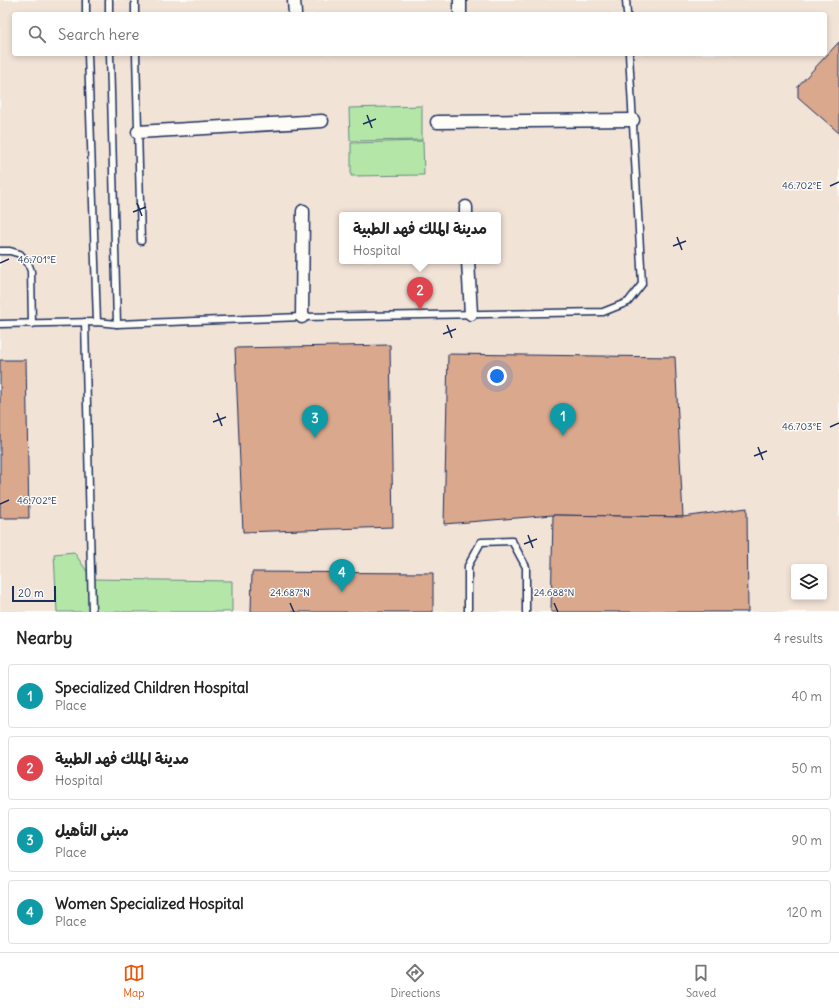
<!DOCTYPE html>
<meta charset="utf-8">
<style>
body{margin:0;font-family:Delius,"Playpen Sans Arabic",sans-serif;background:#f6f6f6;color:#222}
.controls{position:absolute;right:12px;bottom:12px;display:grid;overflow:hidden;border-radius:4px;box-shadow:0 2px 6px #0003}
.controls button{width:36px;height:36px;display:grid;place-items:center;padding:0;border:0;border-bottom:1px solid #e0e0e0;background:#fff;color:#222;font:20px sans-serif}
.scale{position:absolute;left:12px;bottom:10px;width:44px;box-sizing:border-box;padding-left:4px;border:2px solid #1b2f5e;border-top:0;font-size:11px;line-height:14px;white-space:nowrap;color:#1b2f5e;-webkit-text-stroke:3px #fdfcf7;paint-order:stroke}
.you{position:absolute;left:497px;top:376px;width:14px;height:14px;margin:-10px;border:3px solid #fff;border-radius:50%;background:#1a73e8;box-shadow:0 0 0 6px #1a73e833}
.badge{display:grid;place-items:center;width:26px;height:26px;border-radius:50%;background:#ea580c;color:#fff;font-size:13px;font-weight:700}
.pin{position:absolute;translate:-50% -33px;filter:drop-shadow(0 1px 2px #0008)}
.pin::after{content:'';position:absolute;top:21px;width:14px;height:12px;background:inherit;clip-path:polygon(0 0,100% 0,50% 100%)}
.popup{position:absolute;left:339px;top:212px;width:162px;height:52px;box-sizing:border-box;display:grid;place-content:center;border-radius:4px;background:#fff;filter:drop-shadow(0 1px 3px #0005);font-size:13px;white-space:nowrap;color:#767676}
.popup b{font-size:15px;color:#222}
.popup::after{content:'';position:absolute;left:50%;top:100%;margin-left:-8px;border:8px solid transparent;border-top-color:#fff}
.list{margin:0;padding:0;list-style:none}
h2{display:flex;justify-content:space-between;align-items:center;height:52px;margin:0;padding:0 16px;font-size:17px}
h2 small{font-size:13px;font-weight:400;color:#767676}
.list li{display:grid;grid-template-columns:26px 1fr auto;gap:12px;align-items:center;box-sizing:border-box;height:64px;margin:0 8px 8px;padding:0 8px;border:1px solid #e0e0e0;border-radius:4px}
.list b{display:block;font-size:15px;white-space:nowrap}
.list p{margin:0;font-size:13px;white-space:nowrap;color:#767676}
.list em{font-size:13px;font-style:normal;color:#767676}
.icon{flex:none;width:22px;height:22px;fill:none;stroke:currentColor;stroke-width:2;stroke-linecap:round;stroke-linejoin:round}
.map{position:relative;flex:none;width:839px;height:612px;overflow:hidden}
.search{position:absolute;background:#fff;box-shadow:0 2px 6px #0003;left:12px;right:12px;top:12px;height:44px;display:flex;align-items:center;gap:10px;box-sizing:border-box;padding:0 14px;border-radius:4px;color:#767676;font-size:15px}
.sheet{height:340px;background:#fff}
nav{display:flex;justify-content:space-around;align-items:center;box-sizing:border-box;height:56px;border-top:1px solid #e0e0e0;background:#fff;font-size:11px;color:#767676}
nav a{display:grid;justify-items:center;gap:2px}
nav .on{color:#ea580c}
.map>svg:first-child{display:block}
.built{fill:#f2e3d7;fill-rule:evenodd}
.green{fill:#b3e6a7;stroke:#678a82}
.building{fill:#daa88d;stroke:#1b2f5e}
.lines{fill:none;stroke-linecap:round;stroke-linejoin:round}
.lane-casing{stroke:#1b2f5e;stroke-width:9}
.street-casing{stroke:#1b2f5e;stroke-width:15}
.lane{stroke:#fdfcf7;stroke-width:6}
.street{stroke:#fdfcf7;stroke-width:12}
.ticks{fill:none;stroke:#1b2f5e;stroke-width:1.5}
.ticks-label{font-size:10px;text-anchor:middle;fill:#1b2f5e;stroke:#fdfcf7;stroke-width:3;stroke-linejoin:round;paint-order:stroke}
</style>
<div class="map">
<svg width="839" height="612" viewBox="0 0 839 612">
<rect width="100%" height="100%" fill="#fdfcf7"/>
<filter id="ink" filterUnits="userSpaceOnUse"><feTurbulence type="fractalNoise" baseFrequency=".025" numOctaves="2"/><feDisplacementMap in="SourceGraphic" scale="8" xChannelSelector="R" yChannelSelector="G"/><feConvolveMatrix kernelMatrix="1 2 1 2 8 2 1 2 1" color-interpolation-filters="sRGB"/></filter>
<g filter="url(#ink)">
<path class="built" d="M0 0H839V612H0ZM14 14H825V54H14ZM342 215H498V261H342ZM794 567H824V597H794Z"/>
<g class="green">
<polygon points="422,106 422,140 350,141 349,108"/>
<polygon points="423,141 424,175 351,176 351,143"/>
<polygon points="74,552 92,579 232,581 232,612 57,612 54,554"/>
</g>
<g class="building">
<polygon points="839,42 839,133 798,97 798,86"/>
<polygon points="390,345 393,527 243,532 235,348"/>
<polygon points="448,354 675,357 683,517 553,515 444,524"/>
<polygon points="0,360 26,360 29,518 0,518"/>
<polygon points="747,508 748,612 551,612 553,515 683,517"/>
<polygon points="252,572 433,573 433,612 251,612"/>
</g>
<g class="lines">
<g class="lane-casing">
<g id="lane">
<polyline points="86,0 86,14"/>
<polyline points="109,0 109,14"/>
<polyline points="135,0 135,14"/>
<polyline points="626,0 627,14"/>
<polyline points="88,54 97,322"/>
<polyline points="110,54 117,324"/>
<polyline points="136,54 141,241"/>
<polyline points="0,251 10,251 20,254 28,263 31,271 32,324"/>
<polyline points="85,322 92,612"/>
<polyline points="0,324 97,322 117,324 302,317 603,312 628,302 642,284 629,54"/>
<polyline points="468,612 468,566 481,542 512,541 526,567 526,612"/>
</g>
</g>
<g class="street-casing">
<g id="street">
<polyline points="294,0 295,14"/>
<polyline points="460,14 460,0"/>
<polyline points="437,122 633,120"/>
<polyline points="138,132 322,121"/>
<polyline points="466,207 466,215"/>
<polyline points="468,261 471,314"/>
<polyline points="302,317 303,211"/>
</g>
</g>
<use href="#lane" class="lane"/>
<use href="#street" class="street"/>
</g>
</g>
<path class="ticks" d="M367 115 372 128M363 124 376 119M830 186 839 182M137 203 142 216M133 212 146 207M677 237 682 250M673 246 686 241M0 263 9 259M447 325 452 338M443 334 456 329M217 413 222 426M213 422 226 417M830 427 839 423M758 447 763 460M754 456 767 451M0 504 9 500M528 535 533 548M524 544 537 539M290 603 294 612M554 603 558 612"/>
<g class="ticks-label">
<text x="802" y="189">46.702°E</text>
<text x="37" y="263">46.701°E</text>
<text x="802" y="430">46.703°E</text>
<text x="37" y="504">46.702°E</text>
<text x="290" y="596">24.687°N</text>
<text x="554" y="596">24.688°N</text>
</g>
</svg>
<div class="controls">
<button><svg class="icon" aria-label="layers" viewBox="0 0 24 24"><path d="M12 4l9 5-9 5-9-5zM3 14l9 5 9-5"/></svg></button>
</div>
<div class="scale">20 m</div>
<div class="you"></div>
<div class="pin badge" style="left:563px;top:436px;background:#0f9aa8">1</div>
<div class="pin badge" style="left:420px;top:310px;background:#e0444e">2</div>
<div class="popup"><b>مدينة الملك فهد الطبية</b>Hospital</div>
<div class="pin badge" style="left:315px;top:438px;background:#0f9aa8">3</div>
<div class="pin badge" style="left:342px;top:592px;background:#0f9aa8">4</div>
<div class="search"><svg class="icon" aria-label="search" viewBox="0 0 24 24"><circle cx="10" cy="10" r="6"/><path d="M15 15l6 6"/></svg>Search here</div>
</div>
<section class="sheet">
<h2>Nearby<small>4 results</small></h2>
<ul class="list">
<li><span class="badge" style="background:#0f9aa8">1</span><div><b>Specialized Children Hospital</b><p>Place</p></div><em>40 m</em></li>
<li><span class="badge" style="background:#e0444e">2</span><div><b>مدينة الملك فهد الطبية</b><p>Hospital</p></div><em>50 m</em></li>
<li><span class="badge" style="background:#0f9aa8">3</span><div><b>مبنى التأهيل</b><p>Place</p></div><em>90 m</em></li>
<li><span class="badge" style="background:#0f9aa8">4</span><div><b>Women Specialized Hospital</b><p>Place</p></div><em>120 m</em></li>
</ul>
</section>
<nav>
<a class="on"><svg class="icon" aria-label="map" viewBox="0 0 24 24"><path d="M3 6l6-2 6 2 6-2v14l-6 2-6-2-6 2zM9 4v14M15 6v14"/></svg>Map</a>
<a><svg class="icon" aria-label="directions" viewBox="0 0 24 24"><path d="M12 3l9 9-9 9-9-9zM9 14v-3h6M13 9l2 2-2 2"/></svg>Directions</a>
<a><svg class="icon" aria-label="saved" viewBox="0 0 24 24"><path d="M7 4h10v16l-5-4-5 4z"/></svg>Saved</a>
</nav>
